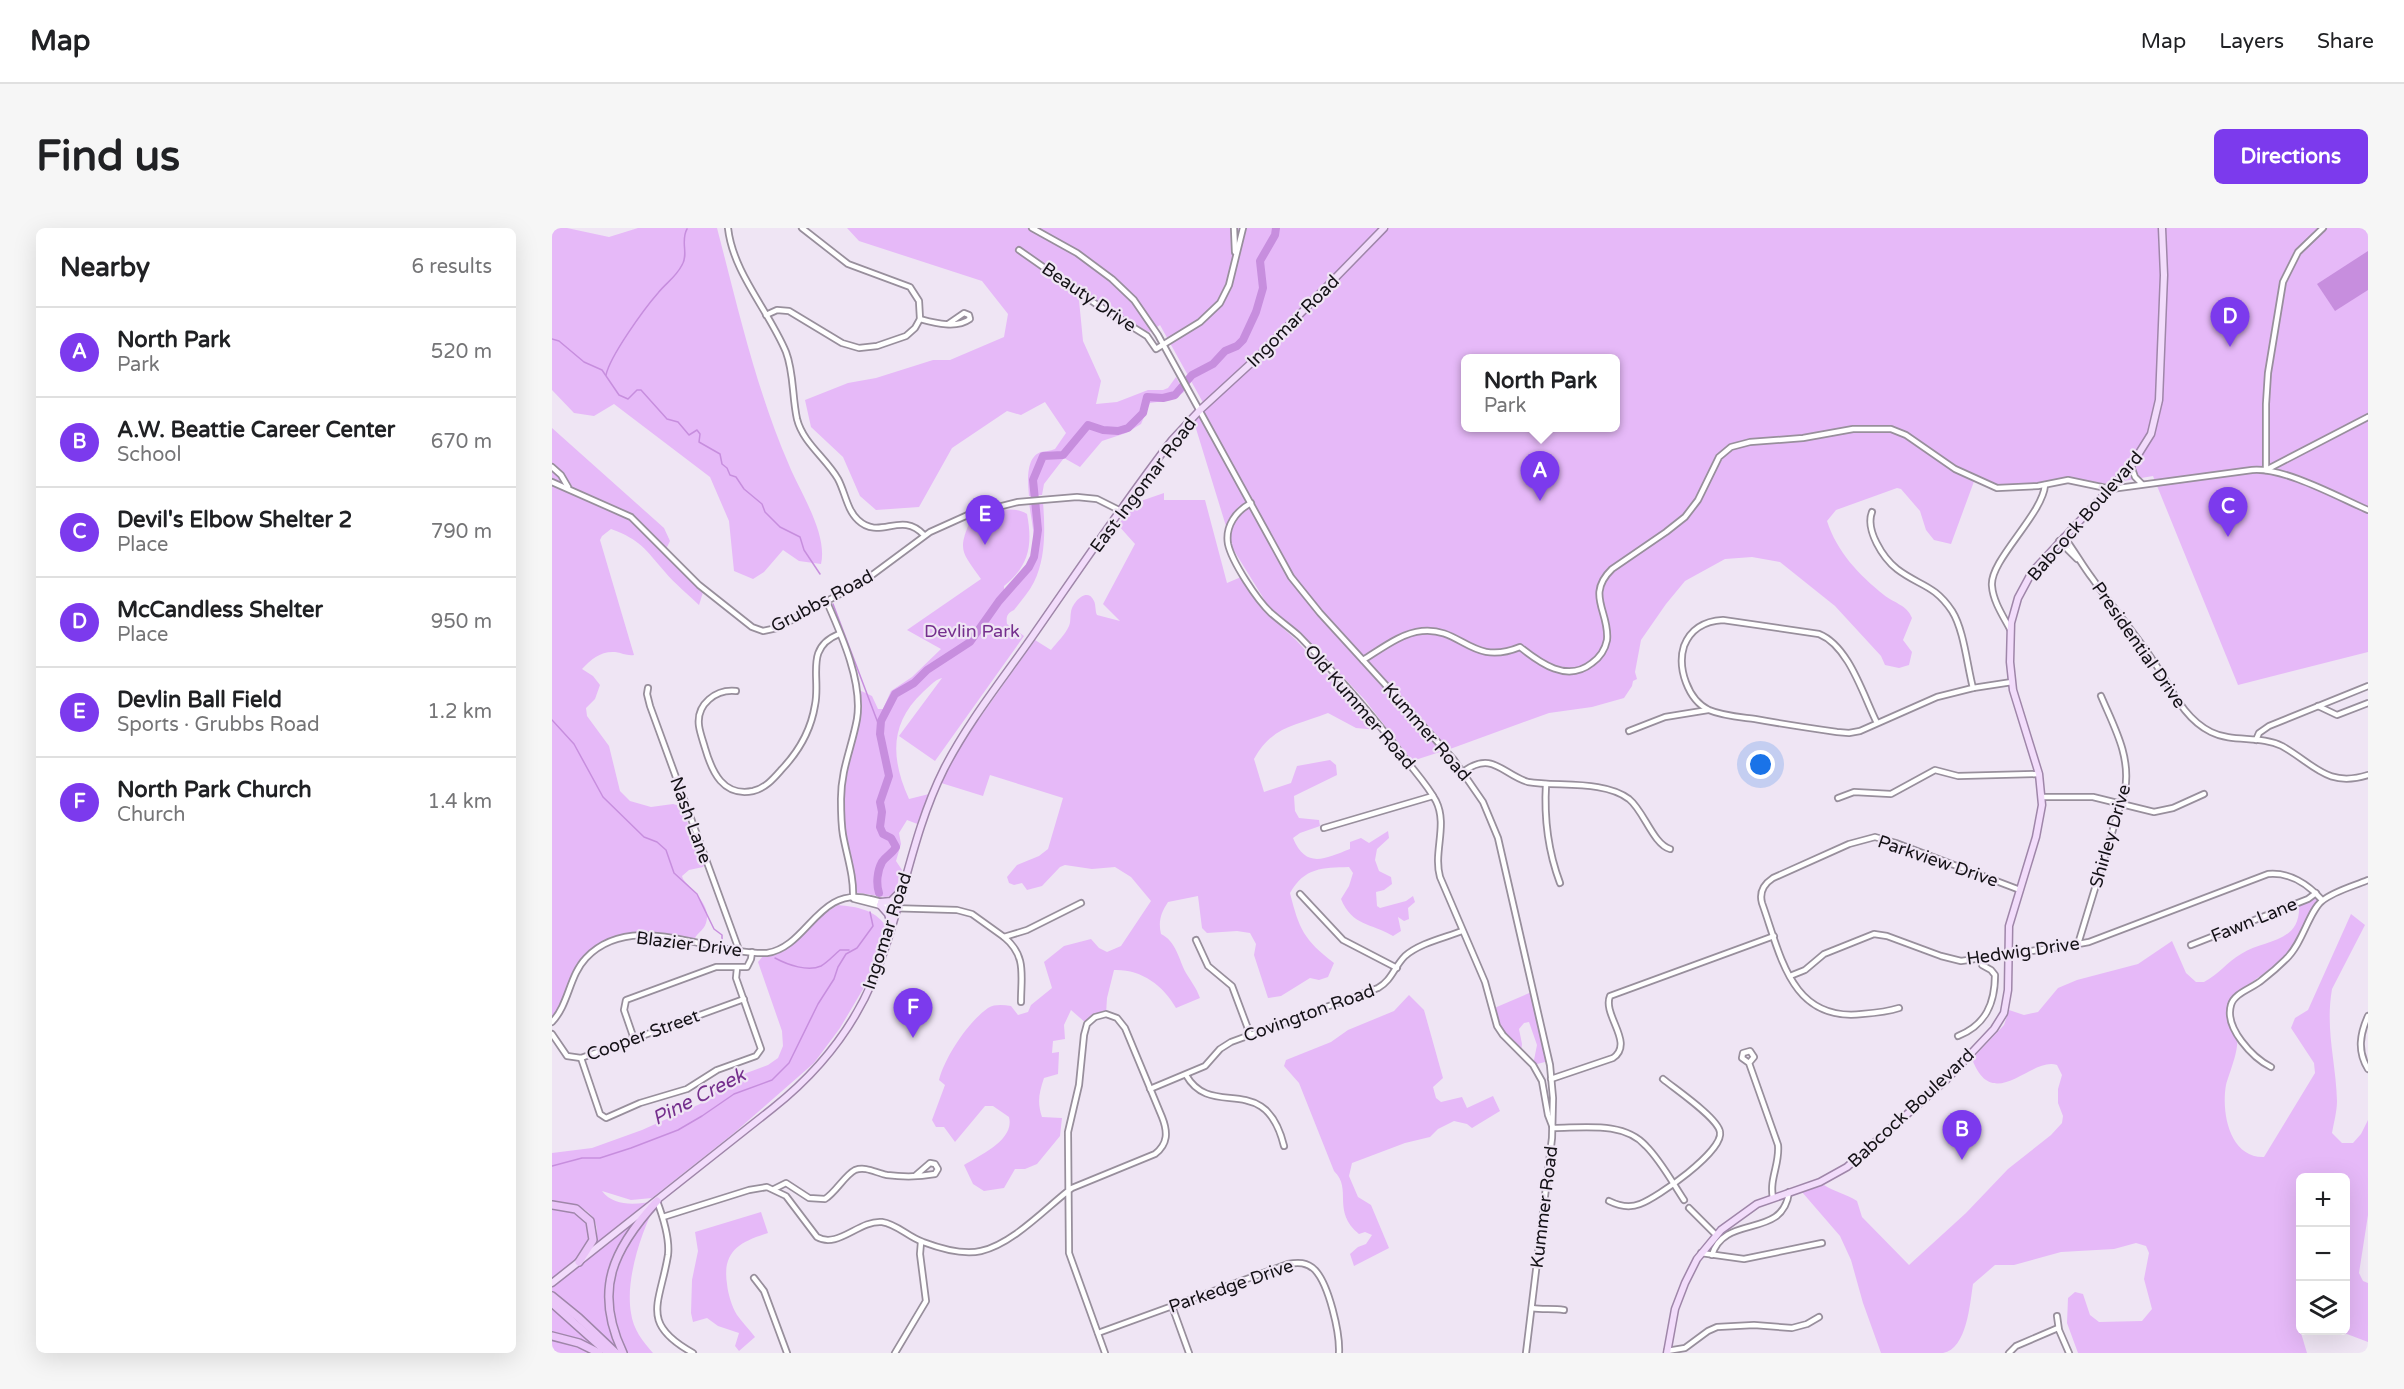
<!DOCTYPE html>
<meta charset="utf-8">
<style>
body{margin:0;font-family:"Varela Round",sans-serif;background:#f6f6f6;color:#202124}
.controls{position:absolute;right:18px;bottom:18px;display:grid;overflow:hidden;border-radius:9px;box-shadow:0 6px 24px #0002}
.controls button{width:54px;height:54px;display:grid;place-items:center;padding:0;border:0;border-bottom:2px solid #e0e0e0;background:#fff;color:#202124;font:30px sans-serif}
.you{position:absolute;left:1209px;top:537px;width:21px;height:21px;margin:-15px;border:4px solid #fff;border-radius:50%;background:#1a73e8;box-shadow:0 0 0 9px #1a73e833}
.badge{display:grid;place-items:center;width:39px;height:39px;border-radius:50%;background:#7c3aed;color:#fff;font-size:20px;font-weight:700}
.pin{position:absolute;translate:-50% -50px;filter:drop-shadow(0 2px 3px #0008)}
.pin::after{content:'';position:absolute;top:32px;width:21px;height:18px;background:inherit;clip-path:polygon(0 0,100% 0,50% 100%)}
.popup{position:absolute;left:909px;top:126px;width:159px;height:78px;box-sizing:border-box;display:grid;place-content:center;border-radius:9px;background:#fff;filter:drop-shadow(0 2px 4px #0005);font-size:20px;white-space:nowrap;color:#757577}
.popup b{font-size:22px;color:#202124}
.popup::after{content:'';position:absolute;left:50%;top:100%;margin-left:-12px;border:12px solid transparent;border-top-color:#fff}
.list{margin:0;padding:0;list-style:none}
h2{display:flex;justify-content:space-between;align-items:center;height:78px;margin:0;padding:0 24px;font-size:26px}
h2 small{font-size:20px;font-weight:400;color:#757577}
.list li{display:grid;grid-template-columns:39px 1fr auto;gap:18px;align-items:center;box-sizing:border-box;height:90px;padding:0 24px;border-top:2px solid #e0e0e0}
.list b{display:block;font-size:22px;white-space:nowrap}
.list p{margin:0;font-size:20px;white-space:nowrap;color:#757577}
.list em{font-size:20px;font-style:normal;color:#757577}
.icon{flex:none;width:33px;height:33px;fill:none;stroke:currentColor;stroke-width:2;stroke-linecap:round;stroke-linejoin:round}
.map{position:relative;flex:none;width:1816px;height:1125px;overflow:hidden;border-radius:9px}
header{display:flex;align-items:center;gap:36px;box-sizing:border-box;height:84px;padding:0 30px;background:#fff;border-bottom:2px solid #e0e0e0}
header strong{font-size:28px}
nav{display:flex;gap:33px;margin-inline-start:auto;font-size:21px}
.intro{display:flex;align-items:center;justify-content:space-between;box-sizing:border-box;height:144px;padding:0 36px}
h1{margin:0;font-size:42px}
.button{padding:15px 27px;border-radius:9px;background:#7c3aed;color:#fff;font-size:21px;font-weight:700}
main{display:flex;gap:36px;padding:0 36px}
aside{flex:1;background:#fff;border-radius:9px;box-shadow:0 6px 24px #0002}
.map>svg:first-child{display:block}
.green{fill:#e6b9f8;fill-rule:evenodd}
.water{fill:#c78ede}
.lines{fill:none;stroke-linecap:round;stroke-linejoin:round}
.stream{stroke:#c78ede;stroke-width:1.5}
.river{stroke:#c78ede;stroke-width:8}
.minor-casing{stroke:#988f9c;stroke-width:8}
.major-casing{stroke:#9f86a9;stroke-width:9}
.highway-casing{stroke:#9f86a9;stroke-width:10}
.minor{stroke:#fff;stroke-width:4.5}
.major{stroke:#f2dcfb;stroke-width:6}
.highway{stroke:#eac5f8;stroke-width:7}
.labels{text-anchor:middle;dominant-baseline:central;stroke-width:4.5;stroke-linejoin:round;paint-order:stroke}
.street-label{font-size:18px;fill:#141116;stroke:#efe5f4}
.park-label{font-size:18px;fill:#752f8d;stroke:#efe5f4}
.water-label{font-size:20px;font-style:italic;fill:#752f8d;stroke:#efe5f4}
</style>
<header>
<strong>Map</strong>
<nav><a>Map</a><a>Layers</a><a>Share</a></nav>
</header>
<div class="intro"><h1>Find us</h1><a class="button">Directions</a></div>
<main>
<aside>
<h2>Nearby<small>6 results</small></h2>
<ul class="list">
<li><span class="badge">A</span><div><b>North Park</b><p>Park</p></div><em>520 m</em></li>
<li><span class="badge">B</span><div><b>A.W. Beattie Career Center</b><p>School</p></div><em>670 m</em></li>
<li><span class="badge">C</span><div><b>Devil's Elbow Shelter 2</b><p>Place</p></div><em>790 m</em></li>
<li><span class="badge">D</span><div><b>McCandless Shelter</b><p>Place</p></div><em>950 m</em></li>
<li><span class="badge">E</span><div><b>Devlin Ball Field</b><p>Sports · Grubbs Road</p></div><em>1.2 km</em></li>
<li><span class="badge">F</span><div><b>North Park Church</b><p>Church</p></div><em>1.4 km</em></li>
</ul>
</aside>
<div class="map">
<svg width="1816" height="1125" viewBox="0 0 1816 1125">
<rect width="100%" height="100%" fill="#efe5f4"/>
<g class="green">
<path d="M0 0H15L57 9 86 0H165C186 80 204 161 237 237 248 264 276 306 269 336L247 333 231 322 212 344 201 351 182 343 177 293 158 249 62 176 42 188 22 185 0 162Z"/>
<path d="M295 0H1816V424L1686 457 1601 248 1554 256 1513 249 1490 255 1453 257 1439 256 1424 248 1399 316 1382 312 1374 302 1368 283 1349 261 1345 260 1284 282 1275 293C1285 324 1307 347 1332 367 1342 375 1355 377 1360 390L1351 412 1360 424 1357 437 1347 440 1333 437 1329 428 1283 378 1228 334 1200 329 1173 331 1133 353 1114 376 1089 412 1083 444 1085 451 1081 453 1080 458 1072 470 1040 479 997 485 898 521 890 512 884 514 891 523 860 533 813 472 751 407 721 384 715 376 681 321 642 194 654 180 608 97 598 104 594 103 526 62 531 113 549 153 544 176 565 174 596 162H611L616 160 624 149 632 164 619 172 598 175 589 196 574 205 550 213 528 239 512 230 492 256 490 267 477 268C476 256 473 229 489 224 493 223 498 223 503 221L514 205 493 174 469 187 455 183 400 220 367 279 324 282 308 268 291 229 259 199 253 172 296 155 324 150 381 132H398L452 109 456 86 430 53 307 13ZM913 130H1063V200H913Z"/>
<path d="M0 200 112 300 118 313 113 323 152 361 147 377C136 366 123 356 113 344 93 321 89 312 59 301L50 308 48 312 82 427C75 428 70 425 63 424 49 423 39 431 30 441L41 448 48 457 43 471 34 480 35 488 57 518 68 563 78 573 99 579 121 576 128 578 132 582 141 614 153 635 151 639 137 642 130 648 131 651C140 663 160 677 154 695 152 703 143 705 142 714L107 709 63 710 31 734 10 781 0 794Z"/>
<path d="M612 265V272H653L675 355 689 349 710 381 744 412 826 502 804 500 776 485C743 498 720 498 702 531L712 564 739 555 745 538 778 532 784 537 785 547 742 568 743 583 747 590 767 592 768 598 748 605 741 610C754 641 772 631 798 621V614L809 610 817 615 836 603 837 610 825 621 823 632 827 643 839 649 840 656 832 662 824 664 825 678 828 680 854 673 861 668 863 674 856 680 857 691 852 693 846 689 849 703 841 708C819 695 800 698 789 671L797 658 801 645 797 639C770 640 753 639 738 665 747 701 752 712 782 735L776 749 767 752 758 750 729 768 716 770 702 727 704 716 698 705 685 703 655 705 650 700 646 668 616 674C609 685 606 693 609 706 624 713 627 732 634 745 640 755 644 759 648 770L624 780C611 757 589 741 562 742L555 770 554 786H551L535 796 519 782 512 797 513 811 501 813 500 825 507 824 506 846 492 850C487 865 485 874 490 889L510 890 508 908 485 936 473 941H463L452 960 432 963 421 956 412 937C428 927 463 912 457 889L441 878H433L403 914 392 899H384L380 892 393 857 387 852C393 829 416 794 436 780 443 776 451 777 459 778L466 787 476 784 479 777 500 760 492 734 512 718 539 711 547 720 555 724 569 718 599 673 579 649 563 639 540 641 513 637 508 639 490 658 475 662 470 655 462 657 457 655 455 649 465 637 487 628 496 621 511 570 438 547 431 568 386 554 424 487 427 491 483 412 499 422C505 414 513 407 517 398 519 393 518 389 519 384 520 375 535 358 542 373 544 377 543 383 545 387L568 393 551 376 583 316 566 297 583 275Z"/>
<path d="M491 274C493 300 494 330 482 354 477 364 469 373 462 382 455 385 454 389 455 396L472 408 383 533 347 508 390 450C382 452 377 459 371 464 337 496 339 531 357 571L377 566 380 568 368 597 355 592 347 605 349 616 344 633 350 642 342 667 333 669 301 664 291 608 289 562 304 497 305 461 320 468 326 481H331L339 463 360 449 389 421 355 402 429 351C410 324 405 323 419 291 435 285 461 276 475 286 481 317 477 338 452 358V362C489 331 484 320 477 275Z"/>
<path d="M1761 671H1765L1766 674C1754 691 1749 712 1734 727 1718 744 1688 759 1676 776 1674 790 1683 798 1685 811 1687 822 1677 846 1674 857 1669 885 1678 930 1712 929L1763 845 1762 835 1739 800 1743 790 1756 782 1799 686 1813 697 1780 761C1773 802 1784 834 1785 873 1785 883 1782 894 1780 905L1790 915H1801L1809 906 1816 892V987L1807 1045 1811 1053 1816 1055V1114L1787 1103 1794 1102V950H1748V1102L1750 1103 1749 1105 1755 1125H1526L1515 1095 1516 1070 1523 1064 1531 1066 1538 1087 1547 1094 1590 1093 1600 1081 1592 1051 1597 1025 1594 1018 1584 1015 1562 1021 1509 1024 1462 1037H1443L1421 1056C1418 1075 1415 1121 1391 1125 1371 1125 1349 1125 1329 1125L1311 1075 1299 1032 1288 1008 1250 964 1272 957C1283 964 1294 966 1305 973L1310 989 1357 1037 1414 985 1456 941 1499 907 1510 895 1511 888 1506 875V861L1510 847 1505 837C1479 828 1441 887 1420 831L1452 797 1457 782 1472 787 1486 784 1506 760 1525 752 1586 736 1620 713 1634 745 1644 754H1652C1666 747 1675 734 1689 726 1712 711 1749 716 1747 677Z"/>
<path d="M286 677C305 679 322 681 334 698L314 756 288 800 262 835 182 905 100 970 79 972 50 963C63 980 86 976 105 973 90 1003 73 1050 79 1085 81 1101 91 1114 101 1125H64L0 1069V977L30 985 42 1007 45 1006C46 980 21 975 0 973V925L40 920 90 902 148 876 173 853 216 837 226 830 231 818 230 803 206 734 211 728 232 723 268 688Z"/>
<polygon points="982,763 997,833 981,837 985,817 977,794 972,795 967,801 970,816 969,824 951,807 940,781"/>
<path d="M857 767 872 782 891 850 881 859 884 870 889 874 910 869 915 880 941 868 948 883 920 900 915 896 902 893 886 901 878 909 853 915 800 935 797 948 806 969 819 977 837 1020 802 1038 798 1026 806 1019 814 1016 820 1007 813 1004 807 1006C779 983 801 961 782 943L747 855 732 838 734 832 779 814 796 802 842 783Z"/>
<path d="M209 984 216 1005C188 1014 170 1023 175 1056 176 1066 180 1079 185 1087 190 1094 197 1101 203 1109L187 1123 183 1118 187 1105 166 1098 155 1090 141 1094 139 1085 140 1052 146 1023 143 1004Z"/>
<polygon points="0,1075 56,1125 0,1125"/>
</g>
<polygon class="water" points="1816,23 1816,62 1783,83 1765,56"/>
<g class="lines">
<g class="stream">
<polyline points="0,111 7,113 32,134 50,142 67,167 76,171 85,162 89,162 115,191 126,194 137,207 145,202 148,206 147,214 168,226 170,236 175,240 178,247 184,249 192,261 210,276 213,284 228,299 248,309 252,322 268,346"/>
<path d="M54 147C58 128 92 81 106 65 114 55 124 49 130 37 137 26 128 13 135 1"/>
<polyline points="281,376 329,503"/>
<polyline points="0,492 22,516 51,569 92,609 105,614 114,622 122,645 145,666 162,701 170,707 170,711"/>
<path d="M223 730C236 737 256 744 269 738 276 734 282 727 288 722H297"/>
<polyline points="0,938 30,930 48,930 79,920 126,902 150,888 182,866 220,852 237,835 266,776 282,751 286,739 294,726 305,720 321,698 318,684"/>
</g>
<path class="river" d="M327 665C324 656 325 643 330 634 334 628 340 626 344 619L339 610 331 606 328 599 330 584 328 574 337 548 328 506 329 493 343 466 362 455 375 442 418 414 447 373 477 339 482 329 486 302 481 252 491 228 511 227 536 197 551 202 566 203 576 200 591 185 595 169 611 170 623 167 640 147 661 136 673 123 685 118 691 112 704 84 711 60 708 33 723 7 724 0"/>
<g class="minor-casing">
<g id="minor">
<path d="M176 0C181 45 217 83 234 124 242 145 240 168 245 191 251 215 274 230 286 251 293 264 295 282 306 292 328 313 349 282 372 307"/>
<polyline points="480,0 525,25 560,51 582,72 606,107 739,349 768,385 902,532 931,574 946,610 998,837 1001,870 1000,910 974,1125"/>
<polyline points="682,0 683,24"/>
<polyline points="467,22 544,76 595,108 604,121 648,94 668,75 677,57 691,0"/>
<polyline points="214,87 225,82 237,83 290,115 307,120 325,118 354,108 363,100 368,91 367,73 358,59 296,36 250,0"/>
<path d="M368 91C383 95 404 101 418 91L417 87 412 85 396 96"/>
<polyline points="1579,238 1583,249 1590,256"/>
<polyline points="0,239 9,247 16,259"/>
<polyline points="1714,242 1714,176 1716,145 1731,54 1746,24 1771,0"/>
<polyline points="1714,242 1816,189"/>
<polyline points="0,254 79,289 147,357 200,399 211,403 225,400 312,353 378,304 418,286 466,274 525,269 545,271 569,283"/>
<path d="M699 275C684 283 673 298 676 316 680 334 705 372 719 385 728 393 738 400 747 408 785 447 822 488 854 532 864 545 876 558 884 573 896 597 881 624 888 649L933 754 945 798 951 807 981 837 990 853 996 887 1001 900C1031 900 1072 893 1094 918 1109 933 1120 954 1132 972"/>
<path d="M1320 284C1313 302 1331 330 1345 341 1367 358 1382 356 1400 383 1412 402 1415 437 1421 460"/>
<path d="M1512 309C1522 322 1530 337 1540 350 1559 377 1581 403 1600 431 1618 456 1629 489 1659 504 1681 515 1708 507 1730 518 1762 536 1775 560 1816 547"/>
<polyline points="1507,313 1525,331"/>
<path d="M274 372C289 406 311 454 305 491 300 519 289 541 289 571 289 583 289 595 291 607 295 629 302 648 301 670"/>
<path d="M1458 401C1451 388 1441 373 1440 358 1437 333 1491 286 1493 257"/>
<path d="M811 432C829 421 849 405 870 403 910 399 919 439 968 419 988 435 1015 455 1040 435 1047 430 1053 422 1055 412 1058 384 1033 367 1060 341L1114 304 1133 289 1146 272 1167 229 1179 219 1198 214 1251 210 1301 201H1339L1354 207 1403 241 1445 260 1486 258 1516 252 1559 261 1700 242C1732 239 1786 269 1816 282"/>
<polyline points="96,460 95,466 98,478 187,722"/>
<path d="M184 463C164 461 144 476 147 498 148 505 151 513 153 520 160 544 171 569 201 563 214 560 222 550 230 541 247 523 259 502 263 477 269 449 252 420 287 406"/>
<polyline points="1766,478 1785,487 1816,475"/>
<path d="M1325 495C1311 467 1297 418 1267 406L1171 392C1153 393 1139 400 1132 418 1125 440 1136 472 1157 482 1171 488 1188 489 1203 491 1230 496 1257 500 1285 504L1297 505 1308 503 1385 469 1421 460 1460 454"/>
<polyline points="1077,503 1113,489 1156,482"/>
<polyline points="1704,512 1707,505 1717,498 1816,458"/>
<path d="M912 543C941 523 950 546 976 554 1006 559 1052 552 1077 571 1092 583 1101 616 1118 621"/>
<path d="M994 556C992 590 996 623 1008 655"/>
<polyline points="1490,569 1541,569 1602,584 1621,580 1652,566"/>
<polyline points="1286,570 1302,564 1339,566 1383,542 1406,548 1487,546"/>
<polyline points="772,600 881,568"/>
<polyline points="748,666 791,712 845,740"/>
<polyline points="302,671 337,680 405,682 420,686 452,709 475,702 529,675"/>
<path d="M452 709C475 728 469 747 469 774"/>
<polyline points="644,712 656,738 680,758 698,806"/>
<path d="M1526 716 1573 562C1579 528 1562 499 1549 468"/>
<polyline points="1639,717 1756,671 1764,665"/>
<path d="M1238 748 1253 742 1272 726 1322 706 1335 708 1389 728 1409 733 1521 717 1537 714 1716 646C1737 644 1756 656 1770 672"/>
<path d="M1347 780C1335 784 1323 785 1310 786 1239 794 1229 728 1210 675 1207 664 1212 656 1221 650L1297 616 1323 609 1344 615 1468 662"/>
<path d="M1816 788C1808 806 1805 823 1816 841"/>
<path d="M0 794C17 776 17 748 34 730 81 681 157 727 215 725 256 719 266 657 318 671 327 673 336 675 344 681"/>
<polyline points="0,806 15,828 29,830 192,771"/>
<path d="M1406 808C1434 797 1443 775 1443 747L1439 742 1430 737 1428 731"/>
<polyline points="82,811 72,782 74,772 164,739 195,739 199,731 200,724"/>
<polyline points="29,830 48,886 54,890 88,875 135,861 165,842 204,828 209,821 184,750 185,740"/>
<path d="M1197 835 1202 829 1198 823 1191 825 1190 830 1197 835 1226 917C1228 936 1217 951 1221 970"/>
<path d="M1719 839C1701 830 1672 800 1679 777 1682 765 1701 760 1710 752 1719 745 1727 738 1734 731 1751 715 1757 683 1770 673 1782 663 1802 658 1816 652"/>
<path d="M634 847C660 893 713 841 732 918"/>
<path d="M999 851 1061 830C1083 815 1050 787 1058 768L1222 708"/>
<path d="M598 861 653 838 668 821 679 814 826 760C840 752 842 739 853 728 868 715 892 710 910 703"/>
<path d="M222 961 234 955 257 970 273 971C284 964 293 947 303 942 314 938 324 945 335 947 351 949 367 949 383 946L386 941 383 936 378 935 363 948"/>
<path d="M105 973C111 989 118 1010 116 1027 108 1076 87 1095 141 1125"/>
<path d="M1057 973C1067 978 1078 980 1088 976 1105 970 1172 923 1168 904 1166 890 1123 861 1111 851"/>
<polyline points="1137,980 1164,1007"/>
<path d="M111 989 197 962 215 959 234 968 265 1009C286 1021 307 992 330 994 345 996 356 1009 371 1014 387 1020 412 1027 429 1023 460 1016 492 982 516 963L520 960 603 926C616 916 616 904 610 889L573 800 565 790 554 786 543 789 535 796 532 807 527 857 516 904 517 1025 553 1125"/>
<polyline points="1149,1025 1192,1031 1270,1015"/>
<path d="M1160 1027C1173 985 1231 1012 1237 964"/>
<polyline points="202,1050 212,1063 235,1125"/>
<polyline points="620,1078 637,1125"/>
<path d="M980 1080C991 1082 1000 1080 1012 1082"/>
<polyline points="1505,1088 1507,1102 1517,1125"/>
<path d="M546 1105 736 1036C746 1034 755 1034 763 1042 777 1057 788 1105 787 1125"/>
<polyline points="1115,1123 1133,1120 1156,1103 1165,1099 1202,1097 1240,1100 1255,1096 1267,1089"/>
<polyline points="343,1125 374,1073 368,1026 369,1014"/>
<polyline points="1457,1125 1464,1118 1506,1100"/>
</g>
</g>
<g class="major-casing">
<g id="major">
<polyline points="329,674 339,673 346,666"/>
<polyline points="328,677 336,686 339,696"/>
<path d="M0 1055 221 880C265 845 299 804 321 752 350 684 358 609 392 541 416 494 450 452 480 409 526 343 571 276 620 212L648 182 709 126 832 0"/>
<polyline points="1115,1125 1123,1081 1133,1055 1145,1031 1169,1002 1205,976 1268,954 1295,939 1395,851 1442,801 1452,785 1456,762 1457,698 1484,609 1490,577 1487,546 1461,462 1458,434 1459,395 1466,370 1480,344 1579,238 1599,206 1607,172 1612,47 1610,0"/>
</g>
</g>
<g class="highway-casing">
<g id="highway">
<polyline points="0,977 24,981 38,993 41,1012 27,1034"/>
<polyline points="0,1068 27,1090 64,1125"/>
<polyline points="0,1075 56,1125"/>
<polyline points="0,1108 27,1115 47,1125"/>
<path d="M71 1125C41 1062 61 1021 105 973"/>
</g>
</g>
<use href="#minor" class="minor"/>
<use href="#major" class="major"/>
<use href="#highway" class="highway"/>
</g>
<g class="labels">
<g class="street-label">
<text transform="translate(537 69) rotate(34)">Beauty Drive</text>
<text transform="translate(741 93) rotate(-45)">Ingomar Road</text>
<text transform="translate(591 257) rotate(-53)">East Ingomar Road</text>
<text transform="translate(1533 288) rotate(-49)">Babcock Boulevard</text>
<text transform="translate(270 373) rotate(-28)">Grubbs Road</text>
<text transform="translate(1587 417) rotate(55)">Presidential Drive</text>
<text transform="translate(808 479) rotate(49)">Old Kummer Road</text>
<text transform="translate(875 504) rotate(49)">Kummer Road</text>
<text transform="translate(139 592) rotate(70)">Nash Lane</text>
<text transform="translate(1558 608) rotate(-74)">Shirley Drive</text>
<text transform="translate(1386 633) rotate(19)">Parkview Drive</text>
<text transform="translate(1702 692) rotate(-22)">Fawn Lane</text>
<text transform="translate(335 703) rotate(-72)">Ingomar Road</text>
<text transform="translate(137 716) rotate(7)">Blazier Drive</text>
<text transform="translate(1471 723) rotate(-8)">Hedwig Drive</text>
<text transform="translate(757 785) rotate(-20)">Covington Road</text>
<text transform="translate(91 807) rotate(-20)">Cooper Street</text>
<text transform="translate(1359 880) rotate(-43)">Babcock Boulevard</text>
<text transform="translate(992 979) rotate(-83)">Kummer Road</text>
<text transform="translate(679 1058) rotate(-19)">Parkedge Drive</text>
</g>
<g class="park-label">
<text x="420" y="403">Devlin Park</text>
</g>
<g class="water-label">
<text transform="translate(147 869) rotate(-27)">Pine Creek</text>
</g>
</g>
</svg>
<div class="controls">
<button>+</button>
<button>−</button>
<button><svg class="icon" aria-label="layers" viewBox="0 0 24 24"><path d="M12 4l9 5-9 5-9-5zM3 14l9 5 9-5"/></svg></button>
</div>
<div class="you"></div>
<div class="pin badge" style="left:988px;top:273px">A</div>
<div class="popup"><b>North Park</b>Park</div>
<div class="pin badge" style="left:1410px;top:932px">B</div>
<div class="pin badge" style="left:1676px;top:309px">C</div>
<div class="pin badge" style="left:1678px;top:119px">D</div>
<div class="pin badge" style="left:433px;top:317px">E</div>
<div class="pin badge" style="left:361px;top:810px">F</div>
</div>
</main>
